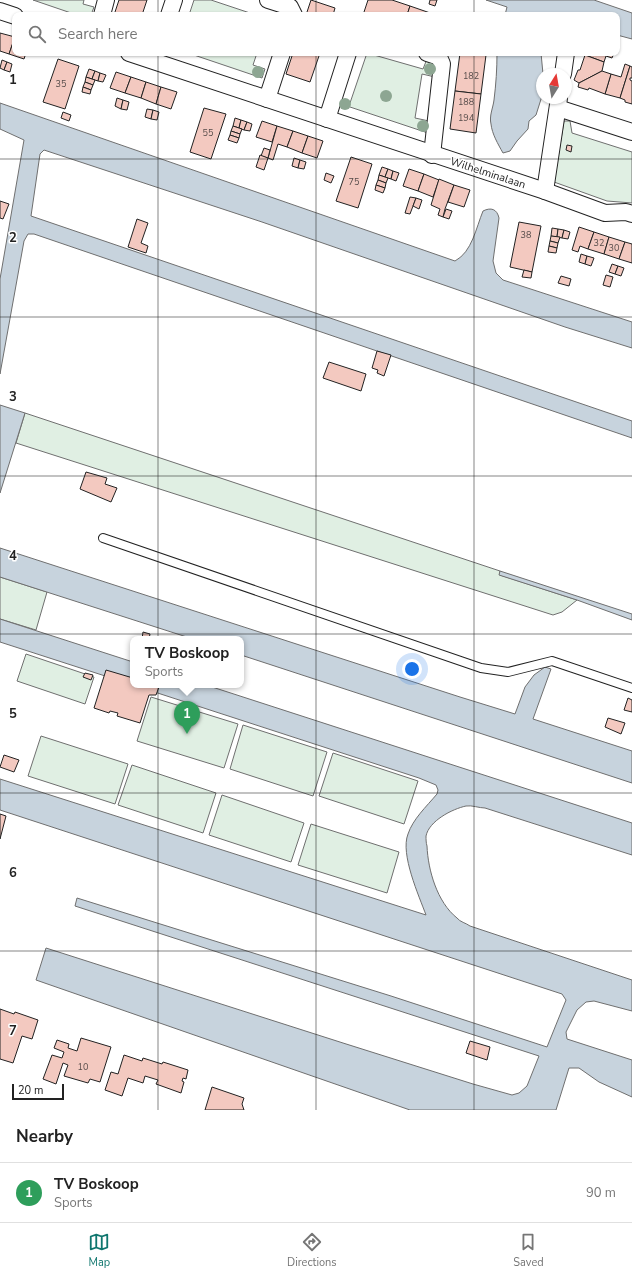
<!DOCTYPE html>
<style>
body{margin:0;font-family:"Nunito Sans",sans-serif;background:#f6f6f6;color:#222}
.compass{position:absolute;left:536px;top:68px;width:36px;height:36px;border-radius:50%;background:#fff;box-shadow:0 1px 3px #0004;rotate:11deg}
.scale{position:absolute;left:12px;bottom:10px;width:52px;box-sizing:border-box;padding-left:4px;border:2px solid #222;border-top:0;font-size:11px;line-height:14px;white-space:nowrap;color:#222;-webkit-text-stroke:3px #fff;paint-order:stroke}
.you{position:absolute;left:412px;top:669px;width:14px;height:14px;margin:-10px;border:3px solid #fff;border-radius:50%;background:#1a73e8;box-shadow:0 0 0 6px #1a73e833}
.badge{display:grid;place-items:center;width:26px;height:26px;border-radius:50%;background:#0f766e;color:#fff;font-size:13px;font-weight:700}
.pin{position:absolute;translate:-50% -33px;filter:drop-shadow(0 1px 2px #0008)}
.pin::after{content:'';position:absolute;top:21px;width:14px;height:12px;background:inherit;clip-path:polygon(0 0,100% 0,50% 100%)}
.popup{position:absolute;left:130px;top:636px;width:114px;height:52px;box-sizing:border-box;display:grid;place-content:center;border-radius:8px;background:#fff;filter:drop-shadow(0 1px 3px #0005);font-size:13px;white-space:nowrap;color:#767676}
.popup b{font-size:15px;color:#222}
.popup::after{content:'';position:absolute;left:50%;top:100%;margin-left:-8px;border:8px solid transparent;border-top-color:#fff}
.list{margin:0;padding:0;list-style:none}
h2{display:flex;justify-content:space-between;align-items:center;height:52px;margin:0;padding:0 16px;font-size:17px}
h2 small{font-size:13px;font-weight:400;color:#767676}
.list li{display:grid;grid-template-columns:26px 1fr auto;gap:12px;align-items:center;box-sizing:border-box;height:60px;padding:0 16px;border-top:1px solid #e0e0e0}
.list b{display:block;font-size:15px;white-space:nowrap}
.list p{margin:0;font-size:13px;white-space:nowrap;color:#767676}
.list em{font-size:13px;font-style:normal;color:#767676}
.icon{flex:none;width:22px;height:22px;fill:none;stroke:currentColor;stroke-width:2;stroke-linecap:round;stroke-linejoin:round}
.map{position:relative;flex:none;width:632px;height:1110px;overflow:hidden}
.search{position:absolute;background:#fff;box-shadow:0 1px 3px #0004;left:12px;right:12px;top:12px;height:44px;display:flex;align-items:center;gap:10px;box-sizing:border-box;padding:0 14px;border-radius:8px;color:#767676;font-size:15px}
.sheet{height:112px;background:#fff}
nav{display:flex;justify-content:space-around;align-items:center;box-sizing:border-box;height:56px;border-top:1px solid #e0e0e0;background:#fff;font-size:11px;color:#767676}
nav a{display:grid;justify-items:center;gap:2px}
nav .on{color:#0f766e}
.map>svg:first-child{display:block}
.green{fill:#e0efe3;stroke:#6f6f6f}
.water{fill:#c7d3dd;stroke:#6f6f6f}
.building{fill:#f3c9c0;stroke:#222}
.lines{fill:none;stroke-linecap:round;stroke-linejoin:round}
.service-casing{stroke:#222;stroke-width:10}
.minor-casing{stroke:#222;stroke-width:18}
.service{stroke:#fff;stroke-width:8}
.minor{stroke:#fff;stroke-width:16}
.tree{fill:#8da692}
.grid{fill:none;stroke:#222;stroke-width:1;stroke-opacity:0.55}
.labels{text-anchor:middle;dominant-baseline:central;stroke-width:3;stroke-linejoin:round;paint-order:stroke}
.number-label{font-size:9px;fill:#564c4a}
.street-label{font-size:11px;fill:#222;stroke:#fff}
.grid-label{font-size:13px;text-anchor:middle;font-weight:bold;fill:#222;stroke:#fff;stroke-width:3;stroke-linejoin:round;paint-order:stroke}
</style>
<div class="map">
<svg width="632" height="1110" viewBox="0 0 632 1110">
<rect width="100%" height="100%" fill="#fff"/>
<g class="green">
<polygon points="33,0 84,0 83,4 94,7 91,15 77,15"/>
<polygon points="194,0 211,0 256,15 189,15"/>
<polygon points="188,53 257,53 253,65 265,69 262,78"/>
<polygon points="367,53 423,69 427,59 436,62 435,77 422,74 415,118 429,121 428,133 338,103 339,100 350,103"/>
<polygon points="564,121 570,121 572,133 632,152 632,203 607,201 554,182"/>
<polygon points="25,413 500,571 500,575 577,600 562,612 553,615 16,443"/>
<polygon points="0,577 47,592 36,630 0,619"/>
<polygon points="26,654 94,677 85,704 17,681"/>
<polygon points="151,697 238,724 224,768 137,741"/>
<polygon points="243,725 327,752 313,796 230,769"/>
<polygon points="41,736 128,764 115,804 28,776"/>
<polygon points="333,753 418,781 404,824 319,796"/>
<polygon points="132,765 216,793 203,833 118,805"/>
<polygon points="222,795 304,823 291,862 209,835"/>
<polygon points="311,824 399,852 387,893 298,865"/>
</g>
<g class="water">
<polygon points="486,0 594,0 632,13 632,39 617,35 617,15 505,15 507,7"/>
<path d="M497 53H541L543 74H542V96L536 115 529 121 528 129 517 141 510 151 503 153C498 144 492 134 491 124 489 116 493 108 494 100 496 84 497 69 497 53Z"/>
<path d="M0 103 455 261C472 252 476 228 483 211 491 207 497 209 499 218L493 261 496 273 503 280 632 322V348L565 327 262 222 44 150 40 154 31 216 632 421V438L34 234H28L24 241 0 374V279L24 140 0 129Z"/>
<polygon points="0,405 25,413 0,493"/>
<polygon points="0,548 460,697 515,714 525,687 534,675 545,667 551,669 533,719 632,751 632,783 241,655 241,639 193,639 0,577"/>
<polygon points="500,571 632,614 632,620 577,600 499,575"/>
<polygon points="0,619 133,662 133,685 0,642"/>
<path d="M133 685H206L632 823V855L485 808C479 808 472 805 466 806 452 809 429 821 426 836 426 839 426 843 427 846 428 870 437 902 457 918 460 922 466 923 470 926L632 980V1011L594 1001 586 1002 577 1010 566 1032 567 1039 632 1060V1097L599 1082 579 1068H569L556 1110H410L36 980 46 948 343 1043 473 1084 512 1095 519 1093 527 1086 539 1056 75 906 77 898 391 996 547 1047 566 1000 562 994 0 810V779L426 915C419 896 400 854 408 834 413 819 426 807 437 794L438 790 436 785 419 778Z"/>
</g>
<g class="building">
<polygon points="119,0 147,0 142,15 114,15"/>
<polygon points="311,0 335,8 333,15 306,15"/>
<polygon points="368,0 392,0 410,6 407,15 363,15"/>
<polygon points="430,0 437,0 435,6 429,4"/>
<polygon points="410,6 436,15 407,15"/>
<polygon points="0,33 15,37 9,54 0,51"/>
<polygon points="15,37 15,53 26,53 24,59 9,54"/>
<polygon points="293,53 320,53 310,82 286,74"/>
<polygon points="460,53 486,55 481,94 455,91"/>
<polygon points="586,53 614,53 612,58 606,56 604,62 585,55"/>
<polygon points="585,55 604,62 602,71 579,83 574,80 578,70 580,70"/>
<polygon points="58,59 79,66 65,109 43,102"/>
<polygon points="2,60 7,62 4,70 0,68"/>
<polygon points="7,62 12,64 10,72 4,70"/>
<polygon points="625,64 630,66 620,98 605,94 611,74 621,77"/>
<polygon points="630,66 632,67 632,78 630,78 630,80 632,81 632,104 625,102 625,100 620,98"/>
<polygon points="89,69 95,71 92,79 86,77"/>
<polygon points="95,71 100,73 98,81 92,79"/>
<polygon points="602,71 611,74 605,94 589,88 588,90 578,87 579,83"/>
<polygon points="116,72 131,77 125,93 110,88"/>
<polygon points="100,73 106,75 103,82 98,81"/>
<polygon points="86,77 95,80 93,85 85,82"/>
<polygon points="131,77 146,82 141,98 125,93"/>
<polygon points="85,82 93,85 91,90 83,87"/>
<polygon points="146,82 161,87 156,104 141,98"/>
<polygon points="83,87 91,90 90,94 82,92"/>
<polygon points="161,87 177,92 171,109 156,104"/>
<polygon points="455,91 481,94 476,133 450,129"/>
<polygon points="117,98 123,100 121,109 115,106"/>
<polygon points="123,100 129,102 127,110 121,109"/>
<polygon points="204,108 226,114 211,159 190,152"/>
<polygon points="147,109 153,110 151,119 145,117"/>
<polygon points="153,110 159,112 157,120 151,119"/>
<polygon points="63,112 71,115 69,121 61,118"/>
<polygon points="235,118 241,120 239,128 233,126"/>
<polygon points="241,120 247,122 244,130 239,128"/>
<polygon points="262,121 277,126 272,142 256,137"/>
<polygon points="247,122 252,124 250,131 244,130"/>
<polygon points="233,126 242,129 240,134 231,131"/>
<polygon points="277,126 293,131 287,147 278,144 273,160 268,158"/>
<polygon points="231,131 240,134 239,138 230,135"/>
<polygon points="293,131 308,136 302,153 287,147"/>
<polygon points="230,135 239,138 237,143 228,140"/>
<polygon points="308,136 323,141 317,158 302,153"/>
<polygon points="567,145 572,146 571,152 566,150"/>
<polygon points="264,148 270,150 268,158 261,156"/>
<polygon points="260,155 268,158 264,170 256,167"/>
<polygon points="351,157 372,164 358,208 336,201"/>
<polygon points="294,158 300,160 298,168 292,166"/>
<polygon points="300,160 306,162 304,169 298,168"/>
<polygon points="382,167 388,169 385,177 379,175"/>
<polygon points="388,169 393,171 391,179 385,177"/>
<polygon points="409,169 424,174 418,191 403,186"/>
<polygon points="393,171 399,173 396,181 391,179"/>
<polygon points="326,173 334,176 331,183 324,180"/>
<polygon points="424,174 439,180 433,197 418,191"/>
<polygon points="379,175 388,178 386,183 378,180"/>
<polygon points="439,179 454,185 445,209 443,217 438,215 440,209 431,205"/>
<polygon points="378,180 386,183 385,188 376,185"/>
<polygon points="376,185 385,188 383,193 375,190"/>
<polygon points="454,185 470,190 464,207 448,202"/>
<polygon points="410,197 416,198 410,214 405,213"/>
<polygon points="416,198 422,200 419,209 413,206"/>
<polygon points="0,201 9,204 3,219 0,218"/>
<polygon points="446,209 452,211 449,219 443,217"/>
<polygon points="137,219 148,223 141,243 148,246 146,253 128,247"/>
<polygon points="519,222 541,226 532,272 510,267"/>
<polygon points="579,227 594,232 588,249 580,246 578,252 572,250"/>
<polygon points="552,228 558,229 557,237 551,236"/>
<polygon points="558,229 564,230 562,238 557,237"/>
<polygon points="564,230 570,232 568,239 562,238"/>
<polygon points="594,232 609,237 604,254 588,249"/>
<polygon points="551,236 560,237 558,243 550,241"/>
<polygon points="609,237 625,242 619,259 604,254"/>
<polygon points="550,241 558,243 557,248 549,246"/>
<polygon points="625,242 632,244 632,263 619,259"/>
<polygon points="549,246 557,248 556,253 548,252"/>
<polygon points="581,254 587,256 585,264 579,262"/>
<polygon points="587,256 594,258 591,266 585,264"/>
<polygon points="612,264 618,266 615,274 609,272"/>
<polygon points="618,266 624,268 621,276 615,274"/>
<polygon points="524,270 532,272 531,278 522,277"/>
<polygon points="606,275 613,277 610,287 603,285"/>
<polygon points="561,276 571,279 569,286 558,283"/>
<polygon points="377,351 391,355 384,376 377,373 378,370 372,368"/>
<polygon points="329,362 366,374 361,391 323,378"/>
<polygon points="86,472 107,478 105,484 117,488 111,502 80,489"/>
<polygon points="143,632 150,634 149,639 142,639"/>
<polygon points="106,670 133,678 133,685 153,685 159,687 156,695 149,695 140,723 117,716 118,713 110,711 109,713 94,708"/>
<polygon points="85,673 93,675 91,680 83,677"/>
<polygon points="628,698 632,700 632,712 624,710"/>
<polygon points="608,718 625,723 621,734 605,727"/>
<polygon points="4,755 19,760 14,772 0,767"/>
<polygon points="0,814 6,816 0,839"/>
<polygon points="0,1009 14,1014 15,1012 38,1020 32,1039 22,1036 13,1063 0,1059"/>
<polygon points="81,1038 111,1047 100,1082 90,1079 88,1083 64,1076 68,1065 63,1063 56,1084 43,1079 52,1055 62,1058 64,1052 54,1048 57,1040 69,1044 68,1048 77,1051"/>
<polygon points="470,1041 490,1047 487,1060 466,1053"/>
<polygon points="124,1055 142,1061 143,1058 162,1064 163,1062 188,1070 186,1079 183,1078 182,1081 184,1082 181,1093 156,1084 158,1080 145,1076 143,1083 128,1078 122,1096 105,1090 111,1072 118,1074"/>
<polygon points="212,1087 244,1098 242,1104 244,1110 205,1110"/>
</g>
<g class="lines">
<g class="service-casing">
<polyline id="service" points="103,538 481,668 508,672 552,661 632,688"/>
</g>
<g class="minor-casing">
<g id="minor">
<polyline points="268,0 290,7 294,15"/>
<polyline points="0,11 15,16"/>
<polyline points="102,15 106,0"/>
<polyline points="169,15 174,0"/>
<polyline points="129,53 545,191 605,213 626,212 632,214"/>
<polyline points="427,53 439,57 442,64 432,155"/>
<polyline points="563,74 566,53"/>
<polyline points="267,99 282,53"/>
<polyline points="558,108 632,132"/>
<polyline points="327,119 348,53"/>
<polyline points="545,191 559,98"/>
</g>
</g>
<use href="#service" class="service"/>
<use href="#minor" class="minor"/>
</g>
<g class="tree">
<circle cx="430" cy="69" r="6"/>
<circle cx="258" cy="72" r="6"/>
<circle cx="386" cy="96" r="6"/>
<circle cx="345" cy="104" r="6"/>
<circle cx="423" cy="126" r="6"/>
</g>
<path class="grid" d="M158 0V15M316 0V15M474 0V15M158 53V1110M316 53V1110M474 53V1110M0 159H632M0 317H632M0 476H632M0 634H632M0 793H632M0 951H632"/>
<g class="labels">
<g class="number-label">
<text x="471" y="76">182</text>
<text x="61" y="84">35</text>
<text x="466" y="102">188</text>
<text x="466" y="118">194</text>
<text x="208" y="133">55</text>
<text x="354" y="182">75</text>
<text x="526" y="235">38</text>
<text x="599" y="243">32</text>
<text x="614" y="248">30</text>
<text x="83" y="1067">10</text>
</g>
<g class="street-label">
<text transform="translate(488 173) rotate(18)">Wilhelminalaan</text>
</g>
</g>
<g class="grid-label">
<text x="13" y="84">1</text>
<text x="13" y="242">2</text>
<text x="13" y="401">3</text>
<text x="13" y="560">4</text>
<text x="13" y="718">5</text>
<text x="13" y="877">6</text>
<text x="13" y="1035">7</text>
</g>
</svg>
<svg class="compass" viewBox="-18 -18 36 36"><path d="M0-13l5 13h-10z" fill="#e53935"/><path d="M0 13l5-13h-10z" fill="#767676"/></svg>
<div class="scale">20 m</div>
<div class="you"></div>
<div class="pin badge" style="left:187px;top:734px;background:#2e9e5b">1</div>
<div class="popup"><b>TV Boskoop</b>Sports</div>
<div class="search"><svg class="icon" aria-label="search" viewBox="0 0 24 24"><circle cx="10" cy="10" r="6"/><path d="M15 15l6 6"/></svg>Search here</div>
</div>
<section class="sheet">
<h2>Nearby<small></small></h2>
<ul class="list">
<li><span class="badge" style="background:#2e9e5b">1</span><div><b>TV Boskoop</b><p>Sports</p></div><em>90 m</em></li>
</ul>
</section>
<nav>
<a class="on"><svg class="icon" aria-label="map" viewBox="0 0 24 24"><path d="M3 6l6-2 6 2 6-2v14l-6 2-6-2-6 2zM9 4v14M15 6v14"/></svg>Map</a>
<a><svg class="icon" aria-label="directions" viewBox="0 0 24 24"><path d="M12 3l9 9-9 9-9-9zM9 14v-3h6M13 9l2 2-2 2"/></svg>Directions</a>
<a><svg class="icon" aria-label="saved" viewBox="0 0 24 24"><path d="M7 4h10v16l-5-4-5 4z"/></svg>Saved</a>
</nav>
